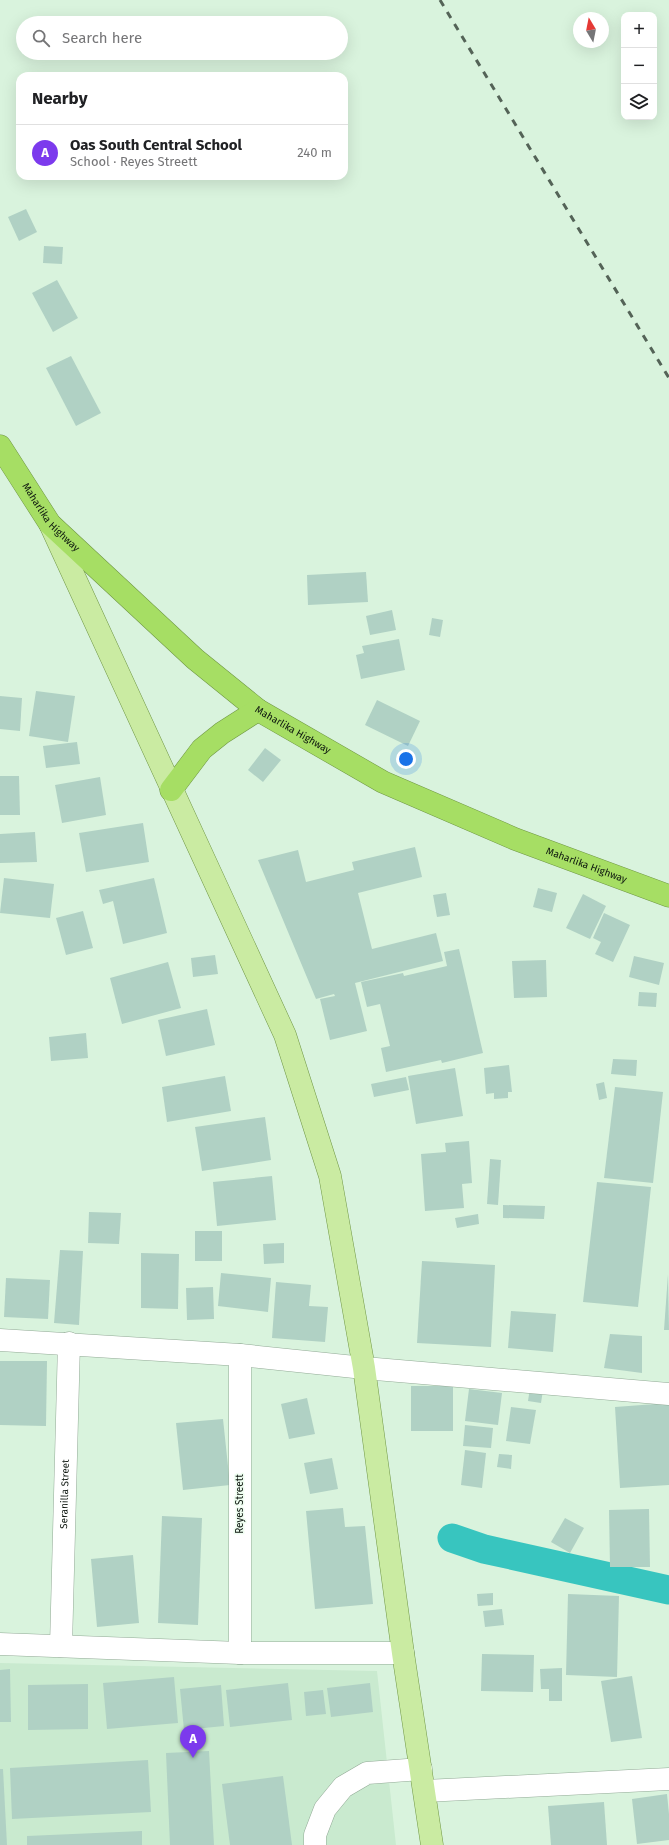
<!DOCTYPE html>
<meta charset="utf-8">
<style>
body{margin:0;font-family:"Fira Sans",sans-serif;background:#f6f6f6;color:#202124}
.controls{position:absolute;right:12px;top:12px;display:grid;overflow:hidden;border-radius:8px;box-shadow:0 4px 16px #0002}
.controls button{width:36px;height:36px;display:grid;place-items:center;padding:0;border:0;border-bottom:1px solid #e0e0e0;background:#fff;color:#202124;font:20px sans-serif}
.compass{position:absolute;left:573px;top:12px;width:36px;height:36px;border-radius:50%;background:#fff;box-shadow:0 4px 16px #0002;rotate:350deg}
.you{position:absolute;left:406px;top:759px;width:14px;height:14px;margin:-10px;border:3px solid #fff;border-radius:50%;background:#1a73e8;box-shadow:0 0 0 6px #1a73e833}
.badge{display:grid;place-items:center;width:26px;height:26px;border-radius:50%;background:#7c3aed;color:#fff;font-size:13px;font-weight:700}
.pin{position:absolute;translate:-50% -33px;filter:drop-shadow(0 1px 2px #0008)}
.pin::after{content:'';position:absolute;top:21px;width:14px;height:12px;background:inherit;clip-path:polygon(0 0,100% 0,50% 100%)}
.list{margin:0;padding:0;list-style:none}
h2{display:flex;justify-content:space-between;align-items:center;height:52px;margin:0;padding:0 16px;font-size:17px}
h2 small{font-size:13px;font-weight:400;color:#757577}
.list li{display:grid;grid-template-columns:26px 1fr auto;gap:12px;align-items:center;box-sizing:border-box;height:56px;padding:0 16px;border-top:1px solid #e0e0e0}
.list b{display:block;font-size:15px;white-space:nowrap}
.list p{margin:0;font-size:13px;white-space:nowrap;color:#757577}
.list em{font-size:13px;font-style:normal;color:#757577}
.icon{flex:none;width:22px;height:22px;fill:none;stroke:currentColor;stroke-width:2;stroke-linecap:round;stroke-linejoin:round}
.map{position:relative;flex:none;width:669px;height:1845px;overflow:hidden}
.search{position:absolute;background:#fff;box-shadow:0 4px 16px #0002;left:16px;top:16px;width:332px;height:44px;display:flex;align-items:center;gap:10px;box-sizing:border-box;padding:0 14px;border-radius:22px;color:#757577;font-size:15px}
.panel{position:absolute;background:#fff;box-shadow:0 4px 16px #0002;left:16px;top:72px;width:332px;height:108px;border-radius:12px}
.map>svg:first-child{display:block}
.built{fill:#c9eacf}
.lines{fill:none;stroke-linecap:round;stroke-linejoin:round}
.canal{stroke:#38c5bf;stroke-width:29}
.building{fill:#b0d1c4}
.minor-casing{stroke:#92aa96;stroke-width:23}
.major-casing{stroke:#709746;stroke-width:23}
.highway-casing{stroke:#709746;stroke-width:23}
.minor{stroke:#fff;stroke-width:22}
.major{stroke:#caeba2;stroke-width:22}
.highway{stroke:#a6de64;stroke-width:22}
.rail{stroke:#546357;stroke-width:3;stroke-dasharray:7 7;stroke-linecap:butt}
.labels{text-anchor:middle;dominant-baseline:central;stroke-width:3;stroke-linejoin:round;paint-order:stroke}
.street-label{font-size:10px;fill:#0b140d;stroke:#eefdf0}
</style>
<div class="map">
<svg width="669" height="1845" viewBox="0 0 669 1845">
<rect width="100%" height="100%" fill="#d9f3dd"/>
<polygon class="built" points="0,1663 377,1671 396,1845 0,1845"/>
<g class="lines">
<polyline class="canal" points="452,1538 484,1549 669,1590"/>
</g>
<g class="building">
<polygon points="26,209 37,232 19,241 8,217"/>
<polygon points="44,246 63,247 62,264 43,263"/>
<polygon points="57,280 78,318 53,332 32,293"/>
<polygon points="71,356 101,413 76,426 46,368"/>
<polygon points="366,572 368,602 308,605 307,575"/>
<polygon points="392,610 396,630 370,635 366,616"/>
<polygon points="432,618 443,620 440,637 429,635"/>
<polygon points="399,639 405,670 361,679 356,655 364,653 362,646"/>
<polygon points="36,691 75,696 68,742 29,736"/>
<polygon points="0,696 22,698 20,731 0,729"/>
<polygon points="377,700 420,721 408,746 365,725"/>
<polygon points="77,742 80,764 46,768 43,746"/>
<polygon points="265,748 281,760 263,782 248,770"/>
<polygon points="0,776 19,776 20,815 0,815"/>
<polygon points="100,777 106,815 62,823 55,785"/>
<polygon points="143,823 149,862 86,872 79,833"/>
<polygon points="35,832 37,862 0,863 0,834"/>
<polygon points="415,847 422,877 358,893 372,949 436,933 443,961 355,983 367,1031 330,1040 320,999 335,996 334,994 316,999 258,860 298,850 306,882 354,870 352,862"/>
<polygon points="4,878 54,884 50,918 0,913"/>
<polygon points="154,878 167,933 123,944 113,901 103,904 99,890"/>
<polygon points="538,888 557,893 552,912 533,907"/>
<polygon points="446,893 450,915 437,917 433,895"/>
<polygon points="583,894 606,906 590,939 566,928"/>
<polygon points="83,911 93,948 66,955 56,918"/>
<polygon points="604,913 630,925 613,962 595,954 601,942 593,938"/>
<polygon points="459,949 483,1053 442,1063 441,1060 386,1072 381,1048 390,1046 380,1004 367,1007 361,982 403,973 404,976 447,966 444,952"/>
<polygon points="215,955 218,974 193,977 191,958"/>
<polygon points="634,956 664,963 659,985 629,977"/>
<polygon points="546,960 547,997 514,998 512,961"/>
<polygon points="168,962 181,1008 122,1024 110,978"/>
<polygon points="639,992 657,993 656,1007 638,1006"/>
<polygon points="207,1009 215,1045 166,1056 158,1020"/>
<polygon points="86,1033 88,1058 51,1061 49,1037"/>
<polygon points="613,1059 637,1060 636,1076 611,1074"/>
<polygon points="509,1065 512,1092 508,1092 508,1098 494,1099 494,1093 486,1094 484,1068"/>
<polygon points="455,1068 463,1116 416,1124 408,1076"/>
<polygon points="225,1076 231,1111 167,1122 162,1087"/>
<polygon points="406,1077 409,1090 374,1097 371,1084"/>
<polygon points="604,1082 607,1098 599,1100 596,1084"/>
<polygon points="615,1087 663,1092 653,1183 604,1178"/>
<polygon points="265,1117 271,1160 202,1171 195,1127"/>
<polygon points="469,1141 472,1183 462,1184 464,1208 425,1211 421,1154 446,1152 445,1143"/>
<polygon points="490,1159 501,1160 498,1205 487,1204"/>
<polygon points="272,1176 276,1220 217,1226 213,1182"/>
<polygon points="597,1182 651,1187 638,1307 583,1302"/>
<polygon points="503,1205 545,1206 544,1219 503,1218"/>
<polygon points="89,1212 121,1213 119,1244 88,1243"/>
<polygon points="478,1214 479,1224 457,1228 455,1218"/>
<rect x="195" y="1231" width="27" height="30"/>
<polygon points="284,1243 284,1263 264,1264 263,1244"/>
<polygon points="60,1250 83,1251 79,1325 54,1323"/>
<polygon points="141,1253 179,1254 178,1309 141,1308"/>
<polygon points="422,1261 495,1265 491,1347 417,1343"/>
<polygon points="221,1273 271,1278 268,1312 218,1306"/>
<polygon points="668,1274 669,1330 664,1330"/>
<polygon points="6,1278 50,1280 48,1319 4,1317"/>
<polygon points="276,1282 311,1285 309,1306 328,1307 325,1342 272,1338"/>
<polygon points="213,1287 214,1319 187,1320 186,1288"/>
<polygon points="511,1311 556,1314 553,1352 508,1348"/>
<polygon points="610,1334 642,1336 642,1373 604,1368"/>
<polygon points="0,1361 47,1361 46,1426 0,1425"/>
<rect x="411" y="1386" width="42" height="45"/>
<polygon points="530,1388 543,1390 541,1403 528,1401"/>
<polygon points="469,1389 502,1393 498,1425 465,1421"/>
<polygon points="307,1398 315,1434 289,1439 281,1404"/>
<polygon points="669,1403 669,1485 620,1488 615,1407"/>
<polygon points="511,1407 536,1410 530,1444 506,1441"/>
<polygon points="223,1419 230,1485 183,1490 176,1423"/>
<polygon points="465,1425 493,1428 491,1448 463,1446"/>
<polygon points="465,1450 486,1453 482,1488 461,1485"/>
<polygon points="499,1454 512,1455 511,1469 497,1467"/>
<polygon points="332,1458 338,1489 310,1494 304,1463"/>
<polygon points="343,1508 345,1527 365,1526 373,1604 315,1609 306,1511"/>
<polygon points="649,1509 650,1567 610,1567 609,1510"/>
<polygon points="162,1516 202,1518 198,1625 158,1623"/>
<polygon points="565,1518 584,1528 570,1553 551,1542"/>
<polygon points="133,1555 139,1623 97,1627 91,1559"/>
<polygon points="493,1593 493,1605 478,1606 477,1594"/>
<polygon points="568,1594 619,1596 617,1677 566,1675"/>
<polygon points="502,1609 504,1625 485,1627 483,1611"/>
<polygon points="482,1654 534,1655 533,1692 481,1691"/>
<polygon points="562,1668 562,1701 549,1701 549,1689 541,1689 540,1669"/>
<polygon points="10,1669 11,1722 0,1722 0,1670"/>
<polygon points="632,1676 642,1738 611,1742 601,1681"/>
<polygon points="174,1677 178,1723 107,1729 103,1683"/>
<polygon points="288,1683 292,1720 230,1727 226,1690"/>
<polygon points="370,1683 373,1712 331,1717 327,1688"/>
<polygon points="88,1684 88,1729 28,1730 28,1685"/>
<polygon points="221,1685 224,1726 184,1730 180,1689"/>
<polygon points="323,1690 326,1714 306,1716 304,1692"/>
<polygon points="209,1751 214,1845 170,1845 166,1753"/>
<polygon points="148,1760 151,1812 12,1819 10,1768"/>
<polygon points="0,1769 3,1769 7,1845 0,1845"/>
<polygon points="283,1776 292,1845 230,1845 222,1784"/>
<polygon points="667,1794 669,1814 669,1840 637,1844 632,1799"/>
<polygon points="604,1802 607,1845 551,1845 548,1806"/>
<polygon points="142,1831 142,1845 27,1845 27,1836"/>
</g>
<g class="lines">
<g class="minor-casing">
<g id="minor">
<polyline points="0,1340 240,1355 364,1368 669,1394"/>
<polyline points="0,1644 240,1653 403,1653"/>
<path id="s1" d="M61 1646 69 1343"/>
<polyline points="240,1653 240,1355"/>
<polyline points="425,1791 669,1779"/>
<polyline points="315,1845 315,1835 325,1809 343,1787 367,1773 421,1769"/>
</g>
</g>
<g class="major-casing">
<polyline id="major" points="50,524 285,1035 330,1176 364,1368 403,1653 432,1845"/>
</g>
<g class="highway-casing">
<g id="highway">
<path id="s2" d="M0 446 50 524 195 659 258 710 383 782 515 839 669 896"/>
<polyline points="171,790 202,749 222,733 258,710"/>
</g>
</g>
<use href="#minor" class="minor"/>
<use href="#major" class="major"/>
<use href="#highway" class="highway"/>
<polyline class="rail" points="440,0 669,378"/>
</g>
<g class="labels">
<g class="street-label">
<text stroke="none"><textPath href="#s2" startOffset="88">Maharlika Highway</textPath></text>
<text stroke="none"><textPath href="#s2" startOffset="412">Maharlika Highway</textPath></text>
<text stroke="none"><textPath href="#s2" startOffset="736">Maharlika Highway</textPath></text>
<text stroke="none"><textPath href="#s1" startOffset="152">Seranilla Street</textPath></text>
<text transform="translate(240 1504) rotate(-90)">Reyes Streett</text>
</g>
</g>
</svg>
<div class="controls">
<button>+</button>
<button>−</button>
<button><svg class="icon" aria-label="layers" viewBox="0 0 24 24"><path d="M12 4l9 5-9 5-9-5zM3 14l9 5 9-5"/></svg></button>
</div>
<svg class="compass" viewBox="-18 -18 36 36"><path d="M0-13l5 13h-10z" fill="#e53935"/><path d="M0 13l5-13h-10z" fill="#757577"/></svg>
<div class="you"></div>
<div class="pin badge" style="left:193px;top:1758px">A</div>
<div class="search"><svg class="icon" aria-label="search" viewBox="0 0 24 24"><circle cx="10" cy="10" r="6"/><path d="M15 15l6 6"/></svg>Search here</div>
<section class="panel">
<h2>Nearby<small></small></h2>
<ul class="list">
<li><span class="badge">A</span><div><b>Oas South Central School</b><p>School · Reyes Streett</p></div><em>240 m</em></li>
</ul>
</section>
</div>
